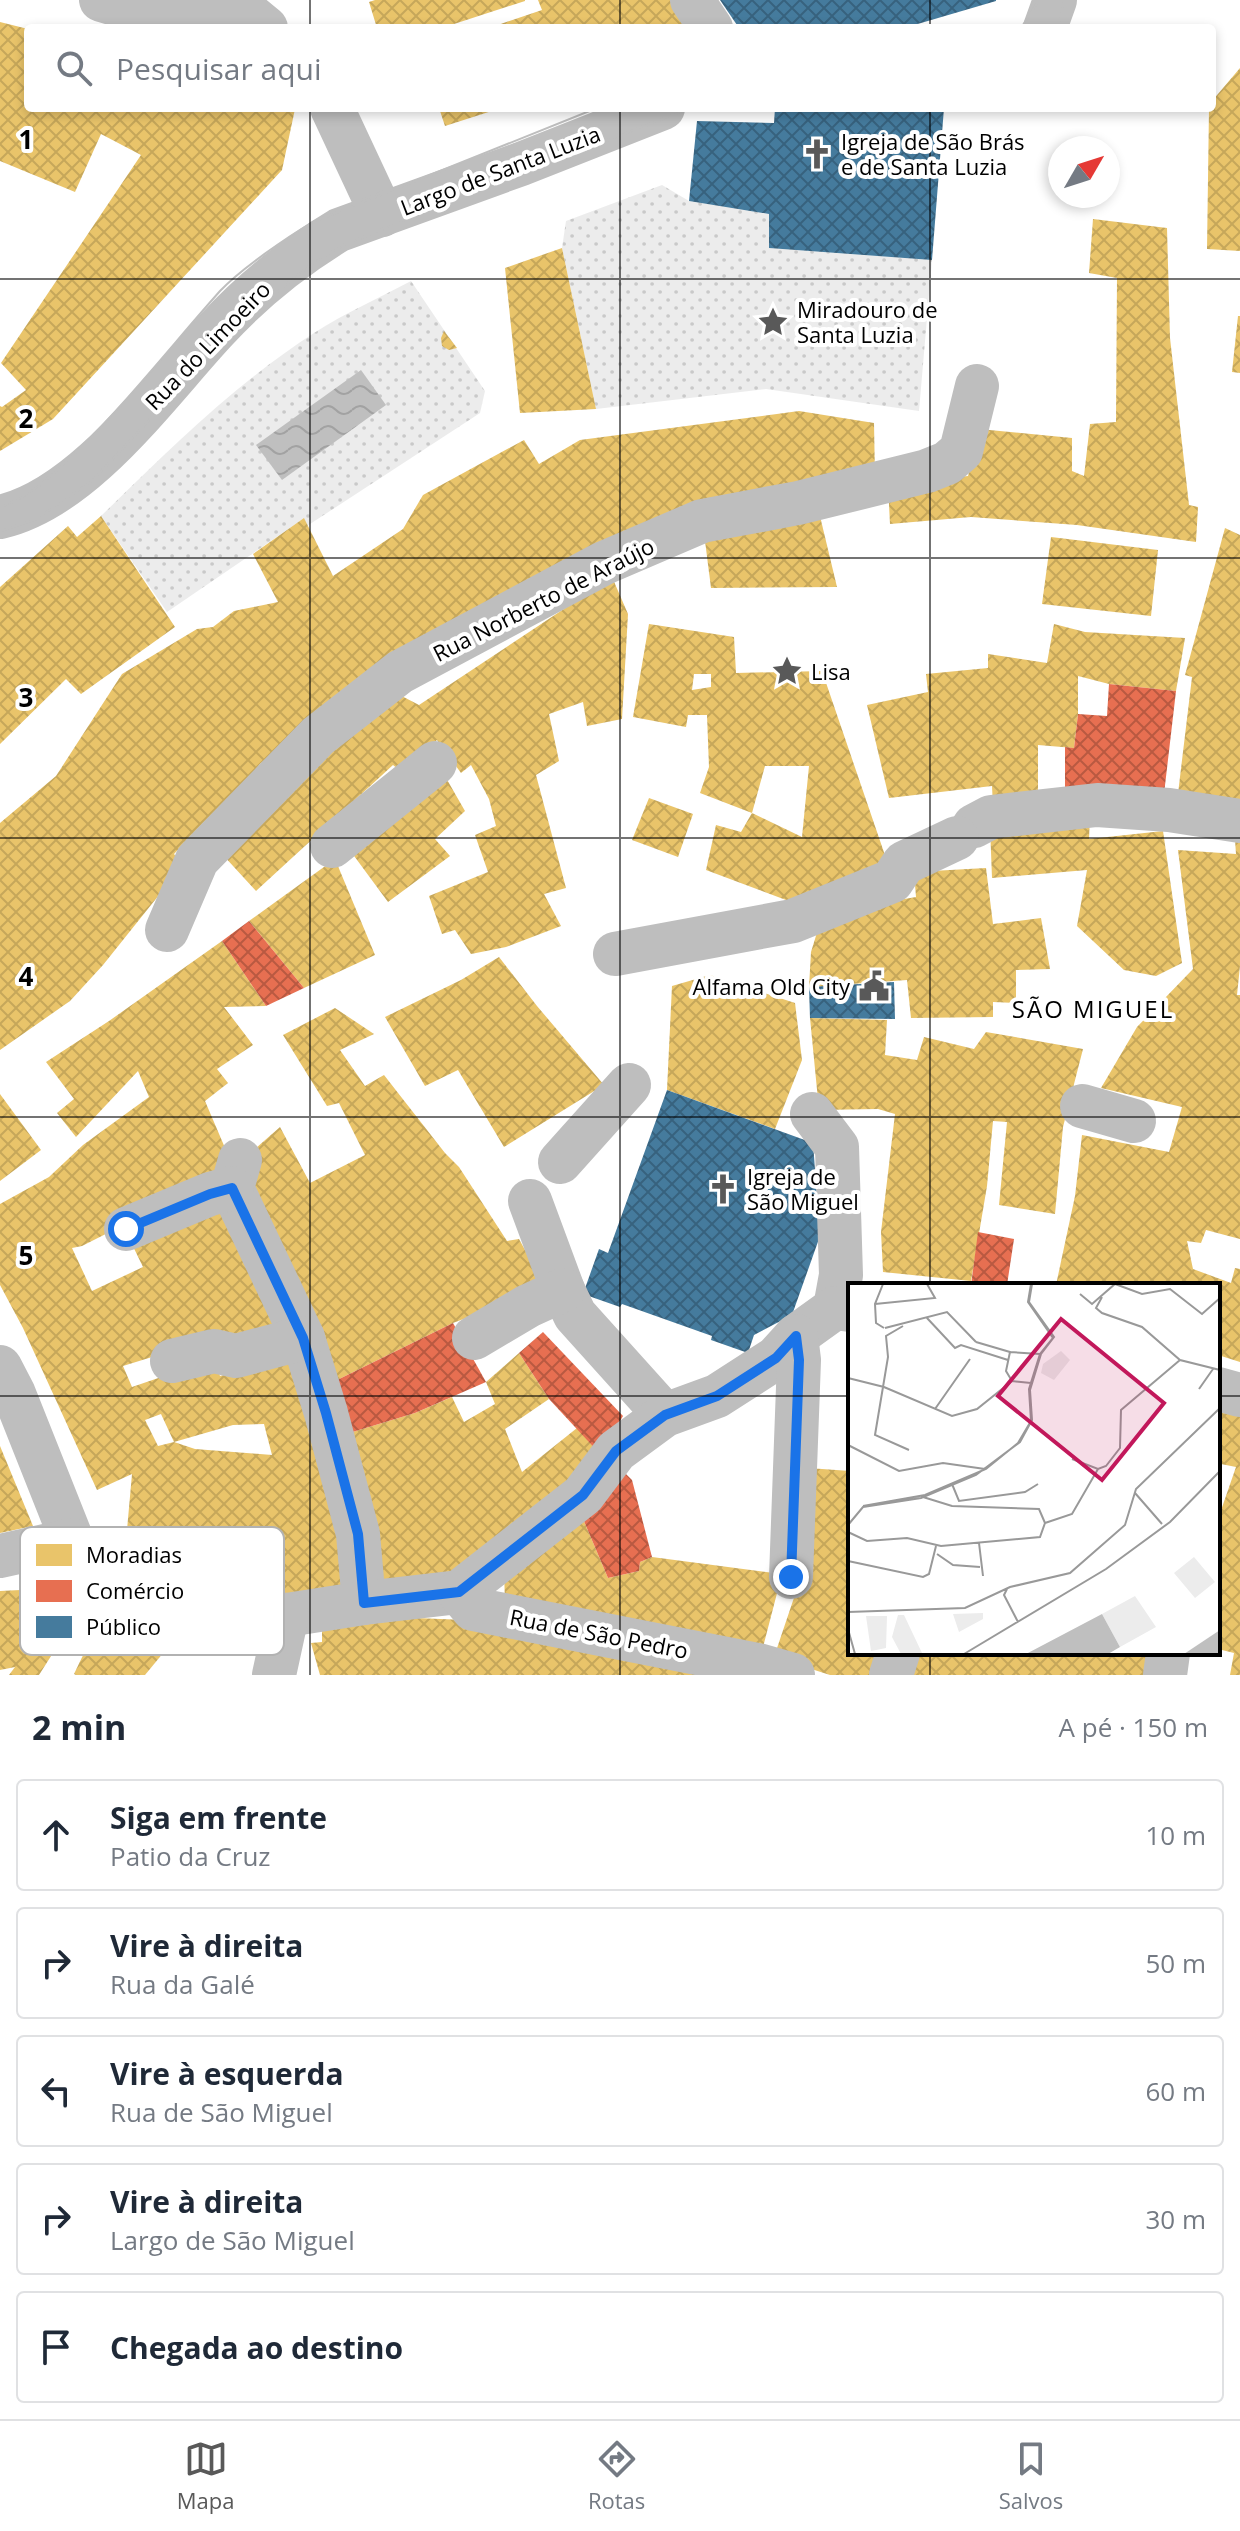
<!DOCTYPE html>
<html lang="pt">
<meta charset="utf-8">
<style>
body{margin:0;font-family:"Open Sans",sans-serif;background:#f6f6f7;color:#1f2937}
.compass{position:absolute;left:1048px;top:136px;width:72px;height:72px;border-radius:50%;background:#fff;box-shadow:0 4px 12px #0003;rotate:51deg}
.stop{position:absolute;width:24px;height:24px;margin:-18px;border:6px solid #1a73e8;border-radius:50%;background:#fff}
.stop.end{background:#1a73e8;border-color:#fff;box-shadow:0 2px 8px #0008}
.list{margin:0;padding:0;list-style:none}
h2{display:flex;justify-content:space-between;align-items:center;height:104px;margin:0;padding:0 32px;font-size:34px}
h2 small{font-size:26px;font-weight:400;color:#747a83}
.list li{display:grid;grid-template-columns:52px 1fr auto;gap:24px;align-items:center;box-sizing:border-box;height:112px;margin:0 16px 16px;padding:0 16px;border:2px solid #e0e1e3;border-radius:8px}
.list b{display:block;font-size:30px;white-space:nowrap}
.list p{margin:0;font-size:26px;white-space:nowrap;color:#747a83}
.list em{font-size:26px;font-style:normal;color:#747a83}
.icon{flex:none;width:44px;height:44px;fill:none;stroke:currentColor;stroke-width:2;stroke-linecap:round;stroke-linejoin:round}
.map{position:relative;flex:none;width:1240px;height:1675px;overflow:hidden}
.search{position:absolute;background:#fff;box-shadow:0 4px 12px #0003;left:24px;right:24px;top:24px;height:88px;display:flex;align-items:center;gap:20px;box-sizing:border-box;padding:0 28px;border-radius:8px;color:#747a83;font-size:30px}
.sheet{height:744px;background:#fff}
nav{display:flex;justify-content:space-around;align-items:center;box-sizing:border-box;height:112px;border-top:2px solid #e0e1e3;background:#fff;font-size:22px;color:#747a83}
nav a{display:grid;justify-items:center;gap:4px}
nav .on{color:#595959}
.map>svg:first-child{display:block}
.garden{fill:url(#garden-dots)}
.water{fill:url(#water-waves)}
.homes{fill:url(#homes-cross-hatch);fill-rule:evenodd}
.shops{fill:url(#shops-cross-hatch)}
.public{fill:url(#public-cross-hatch)}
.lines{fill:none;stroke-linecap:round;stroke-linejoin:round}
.minor{stroke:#bebebe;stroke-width:44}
.tram{stroke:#bebebe;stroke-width:2}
.route{stroke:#1a73e8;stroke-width:10}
.grid{fill:none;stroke:#000;stroke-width:2;stroke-opacity:0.55}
.labels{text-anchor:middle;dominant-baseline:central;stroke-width:8;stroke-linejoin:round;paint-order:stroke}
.poi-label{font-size:22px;fill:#000;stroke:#fff;text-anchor:start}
.street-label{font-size:22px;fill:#000;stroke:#fff}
.neighbourhood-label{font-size:24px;letter-spacing:2px;fill:#000;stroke:#fff}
.inset-road{fill:none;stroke:#999;stroke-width:2}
.view{fill:#c2185b;fill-opacity:0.15;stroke:#c2185b;stroke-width:4}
.inset-edge{fill:none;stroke:#000;stroke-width:4}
.key{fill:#fff;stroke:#b2b2b2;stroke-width:2}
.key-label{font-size:22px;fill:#000}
.grid-label{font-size:26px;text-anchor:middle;font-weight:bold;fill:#000;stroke:#fff;stroke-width:8;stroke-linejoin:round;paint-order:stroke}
</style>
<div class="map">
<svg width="1240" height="1675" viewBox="0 0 1240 1675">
<defs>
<pattern id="garden-dots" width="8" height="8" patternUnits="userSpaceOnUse" patternTransform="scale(2)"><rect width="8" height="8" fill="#ececec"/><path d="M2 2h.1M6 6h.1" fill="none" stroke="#c9c9c9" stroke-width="1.8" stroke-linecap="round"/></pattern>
<pattern id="water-waves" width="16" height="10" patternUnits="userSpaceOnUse" patternTransform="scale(2)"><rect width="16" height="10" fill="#bfbfbf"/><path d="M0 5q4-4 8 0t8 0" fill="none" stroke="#a2a2a2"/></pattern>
<pattern id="homes-cross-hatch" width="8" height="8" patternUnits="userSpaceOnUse" patternTransform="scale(2)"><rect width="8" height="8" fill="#e9c46a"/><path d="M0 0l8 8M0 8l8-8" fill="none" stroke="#c6a75a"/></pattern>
<pattern id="shops-cross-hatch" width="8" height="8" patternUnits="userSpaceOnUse" patternTransform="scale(2)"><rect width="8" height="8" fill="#e76f51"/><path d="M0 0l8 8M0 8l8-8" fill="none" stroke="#b95941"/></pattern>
<pattern id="public-cross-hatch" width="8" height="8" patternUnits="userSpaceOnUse" patternTransform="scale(2)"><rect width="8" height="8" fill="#457b9d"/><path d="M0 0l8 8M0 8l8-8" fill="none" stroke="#37627e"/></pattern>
</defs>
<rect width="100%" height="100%" fill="#fff"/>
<g class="garden">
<polygon points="662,185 689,201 769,214 769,248 932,260 919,411 766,389 596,409 562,248 566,221"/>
<path d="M411 281 485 391 480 413 307 526 303 519 167 612 101 516C168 451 235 384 314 333 345 313 379 298 411 281Z"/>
</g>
<polygon class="water" points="361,370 386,405 282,480 256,445"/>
<g class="homes">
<polygon points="375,0 525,0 525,1 451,25 452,28 377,28 369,2"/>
<polygon points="538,0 670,0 687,28 489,28 542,10"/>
<polygon points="0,22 28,29 28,108 295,109 282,170 53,419 0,451 0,406 2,407 26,390 1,363 141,155 101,134 75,192 0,161"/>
<polygon points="1240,68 1240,251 1207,249 1209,108 1212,108 1212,101"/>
<polygon points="439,108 498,108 498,109 445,126"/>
<polygon points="1093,219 1167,228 1170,338 1189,505 1198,507 1196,542 1077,525 971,517 890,524 888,485 968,476 979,429 1072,438 1072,471 1084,476 1090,424 1116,422 1117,278 1089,273"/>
<polygon points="562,248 596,409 520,413 505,268"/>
<polygon points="1238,316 1240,316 1240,373 1232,372"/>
<polygon points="444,331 457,348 449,350 442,346 441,338"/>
<polygon points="799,411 874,423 875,478 700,514 331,704 260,764 210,825 205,821 174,854 183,865 103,965 70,1001 0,1050 0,823 56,776 122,674 197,629 213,627 234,611 278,602 253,554 304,518 333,576 403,529 423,495 524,440 539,464 580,440"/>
<polygon points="819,512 837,587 711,588 704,533"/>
<polygon points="101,516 175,627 81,694 66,679 0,744 0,587 68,526 77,537"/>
<polygon points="1225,528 1240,535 1240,812 1177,802 1192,677 1185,675"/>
<polygon points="1051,537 1158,550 1151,616 1042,604"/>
<polygon points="612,577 628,614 622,719 587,726 583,702 549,714 559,761 536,775 566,888 544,894 561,926 506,947 471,954 455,930 442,934 429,896 488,872 475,835 496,826 489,799 471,765 461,773 437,740 399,770 393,765 256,891 222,854 394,692 419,705"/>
<path d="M649 624 734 637 736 673 822 671 890 870 802 906 706 870 716 825 741 832 752 813 802 837 809 766H765L752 813 700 793 709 767 707 715H688L686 727 633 717ZM694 674H711V687L692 690Z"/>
<polygon points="1054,624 1085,632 1185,638 1176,691 1109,684 1078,676 1078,714 1074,748 1038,745 1038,803 993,807 992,786 889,798 867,705 928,692 926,674 988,668 988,654 1047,663"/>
<polygon points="442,771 465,811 435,839 450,856 388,902 346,845"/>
<polygon points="649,798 693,814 678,857 632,840"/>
<polygon points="1090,815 1089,839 1163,831 1182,963 1156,976 1124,970 1077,926 1087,870 992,878 990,826"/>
<polygon points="1235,840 1240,840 1240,966 1237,995 1240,995 1240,1239 1206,1230 1201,1243 1187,1241 1193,1269 1231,1283 1235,1268 1240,1269 1240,1362 1218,1355 1218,1285 1056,1285 1075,1196 1082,1135 1169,1152 1182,1107 1101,1088 1137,1027 1193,969 1178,850 1236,854"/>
<polygon points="335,859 375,955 304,988 249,921"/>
<polygon points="986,868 993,924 1041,918 1050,969 1016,970 1016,1003 993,1002 993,1017 911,1018 907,980 809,987 811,952 823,913 916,897 914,872"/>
<path d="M222 941 266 1006 224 1007 253 1045 217 1069 228 1083 205 1101 234 1169 82 1246 72 1248 92 1291 143 1267 127 1234 227 1197 284 1325 194 1344 123 1366 132 1387 214 1359 220 1376 303 1355 348 1574 337 1592 279 1595 122 1586 132 1474 97 1490 23 1328 0 1285V1204L49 1177 83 1145 149 1097 138 1071 76 1137 57 1113 74 1099 46 1062 109 1021ZM161 1414 174 1442 158 1446 145 1420ZM264 1424 272 1455 195 1449 174 1442 233 1425Z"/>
<polygon points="499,957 537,1006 604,1085 504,1147 458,1070 425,1086 385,1017 461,980"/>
<polygon points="710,975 795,1003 802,1060 775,1129 667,1090 672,986"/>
<polygon points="335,1008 374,1034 340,1050 365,1086 384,1075 445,1153 459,1167 507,1241 519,1239 542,1281 495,1307 453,1323 329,1384 248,1208 248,1155 280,1127 310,1183 365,1155 339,1103 327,1106 283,1035"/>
<polygon points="810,1018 887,1020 885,1055 917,1060 924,1037 974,1049 986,1032 1083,1049 1063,1127 1055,1214 999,1205 1007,1122 993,1121 987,1186 971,1281 883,1272 881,1232 895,1114 878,1109 819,1110"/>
<polygon points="0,1094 41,1150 0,1181"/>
<polygon points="519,1353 549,1399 505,1429 522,1472 577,1428 600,1454 469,1572 380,1588 346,1434 415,1413 452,1397 464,1422 495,1404 486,1382"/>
<polygon points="1218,1399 1240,1404 1240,1675 1230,1675 1234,1653 1218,1649 1218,1519 1236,1467 1221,1464 1218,1470"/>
<polygon points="0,1446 33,1526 0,1533"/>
<polygon points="808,1468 850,1471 850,1653 891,1653 884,1675 830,1675 774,1657 800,1580"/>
<polygon points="578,1507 608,1578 639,1571 640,1562 652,1557 782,1574 762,1651 505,1606 504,1567"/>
<polygon points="61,1588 81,1609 39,1675 9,1675 15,1667 0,1670 0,1591"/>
<polygon points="112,1595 183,1629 145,1675 76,1675 74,1674"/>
<polygon points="416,1618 465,1620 747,1675 320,1675 311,1643 322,1642 322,1630"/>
<polygon points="908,1653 1164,1653 1160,1675 900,1675"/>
</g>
<g class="shops">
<polygon points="1109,684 1176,691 1164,794 1065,795 1065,747 1074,748 1078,714 1107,716"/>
<polygon points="249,921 304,988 266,1006 222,941"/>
<polygon points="978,1232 1014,1239 1007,1285 971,1285"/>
<polygon points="453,1323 486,1382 415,1413 346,1434 329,1384"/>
<polygon points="543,1332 623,1416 600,1454 549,1399 519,1353"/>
<polygon points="623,1471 632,1480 652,1557 640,1562 639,1571 608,1578 578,1507"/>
</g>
<g class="public">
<polygon points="720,0 996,0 996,1 904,28 739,28"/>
<polygon points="775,108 944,108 932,260 769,248 769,214 689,201 697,121 774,123"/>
<polygon points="894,982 895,1019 810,1018 809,987"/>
<polygon points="667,1090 813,1143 820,1236 792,1315 754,1335 748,1353 711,1340 712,1336 622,1304 620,1307 583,1294 599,1249 608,1253"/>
</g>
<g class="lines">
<g class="minor">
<polyline points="101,0 135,10 249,14 266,28"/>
<polyline points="692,0 711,28"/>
<polyline points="1045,28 1055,0"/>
<polyline points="332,108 382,215"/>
<path d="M0 517C84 498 159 391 216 330 252 291 294 257 339 230L521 164 663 108"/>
<polyline points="974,826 991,817 1097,805 1169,810 1240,821"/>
<polyline points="332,846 435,763"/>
<polyline points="167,930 197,860 318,736 400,672 604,563 702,521 798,503 927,471 947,463 961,451 977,386"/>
<polyline points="615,954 793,921 892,881 904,863 957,838"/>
<polyline points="1082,1106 1134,1121"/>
<polyline points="812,1114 837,1147 841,1275 835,1308"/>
<polyline points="240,1160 232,1188 303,1338 326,1413 358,1534 364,1603"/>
<polyline points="560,1162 629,1085"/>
<polyline points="530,1201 563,1290 575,1315 665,1415"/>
<polyline points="126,1229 210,1194 232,1188"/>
<polyline points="474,1338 528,1306 563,1290"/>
<polyline points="172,1361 214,1351 236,1356 303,1338"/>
<polyline points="0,1367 14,1394 72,1540 89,1564 118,1590 174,1601 287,1615 364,1603 459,1592 583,1495 616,1451 665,1415 717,1396 776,1358 796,1336 835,1308 850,1310"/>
<polyline points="1218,1389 1240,1395"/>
<polyline points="0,1556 72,1540"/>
<polyline points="791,1577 799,1360 796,1336"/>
<polyline points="459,1592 473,1609 758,1665 793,1675"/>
<polyline points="274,1675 287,1615"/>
<polyline points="891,1675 898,1653"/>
<polyline points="1165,1675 1168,1653"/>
</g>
<g class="tram">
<polyline points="1021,28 1039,0"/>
<polyline points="1058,28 1064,0"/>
<path d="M0 507C31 498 55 472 78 450 129 400 173 344 220 291 241 269 287 237 313 222L597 108"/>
<polyline points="0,531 36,519 92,481 248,315 313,263 344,245 468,194 691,108"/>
</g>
</g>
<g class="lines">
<polyline class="route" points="126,1229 210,1194 232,1188 303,1338 326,1413 358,1534 364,1603 459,1592 583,1495 616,1451 665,1415 717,1396 776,1358 796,1336 799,1360 791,1577"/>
</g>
<path class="grid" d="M310 0V28M620 0V28M930 0V28M310 108V1675M620 108V1675M930 108V1285M0 279H1240M0 558H1240M0 838H1240M0 1117H1240M0 1396H850M1218 1396H1240M930 1653V1675"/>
<defs>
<g id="church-bare" transform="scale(2.4)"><path d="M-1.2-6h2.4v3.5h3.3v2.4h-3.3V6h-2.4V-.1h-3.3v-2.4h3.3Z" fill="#595959" stroke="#fff" stroke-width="2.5" paint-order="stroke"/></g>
<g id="sight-bare" transform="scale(2.4)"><path d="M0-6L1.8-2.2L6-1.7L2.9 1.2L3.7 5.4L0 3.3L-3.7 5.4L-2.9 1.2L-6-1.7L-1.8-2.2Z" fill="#595959" stroke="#fff" stroke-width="2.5" paint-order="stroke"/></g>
<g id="civic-bare" transform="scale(2.4)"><path d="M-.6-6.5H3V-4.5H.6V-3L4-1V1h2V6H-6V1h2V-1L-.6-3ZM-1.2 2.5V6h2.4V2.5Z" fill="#595959" stroke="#fff" stroke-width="2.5" paint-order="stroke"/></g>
</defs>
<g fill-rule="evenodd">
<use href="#church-bare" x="817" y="154"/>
<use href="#sight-bare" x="773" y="322"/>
<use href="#sight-bare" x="787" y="671"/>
<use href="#civic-bare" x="874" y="986"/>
<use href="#church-bare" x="723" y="1189"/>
</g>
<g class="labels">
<g class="poi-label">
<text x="841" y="141">Igreja de São Brás<tspan x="841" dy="25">e de Santa Luzia</tspan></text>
<text x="797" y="309">Miradouro de<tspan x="797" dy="25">Santa Luzia</tspan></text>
<text x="811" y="671">Lisa</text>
<text x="850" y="986" text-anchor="end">Alfama Old City</text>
<text x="747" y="1176">Igreja de<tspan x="747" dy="25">São Miguel</tspan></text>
</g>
<g class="street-label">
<text transform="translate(500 170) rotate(-21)">Largo de Santa Luzia</text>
<text transform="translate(207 345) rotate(-46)">Rua do Limoeiro</text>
<text transform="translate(543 599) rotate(-27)">Rua Norberto de Araújo</text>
<text transform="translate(599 1633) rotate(11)">Rua de São Pedro</text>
</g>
<g class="neighbourhood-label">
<text x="1093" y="1008">SÃO MIGUEL</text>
</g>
</g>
<g transform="translate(848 1283)">
<rect width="372" height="372" fill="#fff"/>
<path d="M346 274 367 299 347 315 326 290ZM287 313 308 344 272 364 254 331ZM135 330V336L111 349 105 331ZM50 332H56L74 370 53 371 44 354ZM18 333H39L38 365 23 368Z" fill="#ececec"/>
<path d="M213 68 222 77 206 97 193 90 195 81Z" fill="#ececec"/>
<path d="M254 331 272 364 260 371H178ZM372 347V371H336Z" fill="#bfbfbf"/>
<path class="inset-road" d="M35 1 27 21 28 40 36 45M232 11 244 21 267 1 294 11 322 6 354 31 372 15M254 14 248 25 254 30 294 44 332 77 372 87M27 21 87 15 79 1M79 35 107 65 113 62 160 77M55 43 38 53 40 74 27 152 61 167M37 45 99 29 128 59M128 59 162 69 158 88 164 98M162 69 192 71M0 95 36 104 104 133 129 126 164 98 183 100M351 106 365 86M87 126 122 76M0 162 51 188 95 180 137 186M224 176 250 186 258 183 272 165 273 127 332 77M104 201 111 218 177 209 190 201M287 210 314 241M75 214 104 223 191 226 197 240M15 223 77 212 138 186 170 160 183 138 181 106 192 71 205 55 180 19 183 1M197 240 224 231 250 186M0 242 15 224 73 215 128 192 172 159 184 137 182 107 193 71 206 54 181 19 184 1M0 249 19 258 59 255 93 263 192 254 197 240M131 260 135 293M89 271 105 282 132 284M0 278 75 294 81 291 88 263M159 306 156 312 170 339M0 329 117 325 162 304 222 290 277 242 288 206 372 125M0 346 7 371M116 371 258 286 322 239 372 188"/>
<path class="view" d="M213 36 316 120 254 197 150 113Z"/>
<rect width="372" height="372" class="inset-edge"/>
</g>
<rect x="20" y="1527" width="264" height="128" rx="12" class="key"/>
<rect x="36" y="1544" width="36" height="22" fill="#e9c46a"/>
<rect x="36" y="1580" width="36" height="22" fill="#e76f51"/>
<rect x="36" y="1616" width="36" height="22" fill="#457b9d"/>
<g class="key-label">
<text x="86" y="1563">Moradias</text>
<text x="86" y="1599">Comércio</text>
<text x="86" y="1635">Público</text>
</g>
<g class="grid-label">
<text x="26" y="149">1</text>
<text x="26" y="428">2</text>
<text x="26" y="707">3</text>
<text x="26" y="986">4</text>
<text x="26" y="1265">5</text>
</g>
</svg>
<svg class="compass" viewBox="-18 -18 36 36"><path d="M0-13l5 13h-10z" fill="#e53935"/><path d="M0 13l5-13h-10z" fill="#747a83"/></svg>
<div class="stop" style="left:126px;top:1229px"></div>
<div class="stop end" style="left:791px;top:1577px"></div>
<div class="search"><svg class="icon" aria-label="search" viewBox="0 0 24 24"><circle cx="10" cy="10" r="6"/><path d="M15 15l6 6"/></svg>Pesquisar aqui</div>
</div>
<section class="sheet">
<h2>2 min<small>A pé · 150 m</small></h2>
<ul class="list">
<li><svg class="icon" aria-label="ahead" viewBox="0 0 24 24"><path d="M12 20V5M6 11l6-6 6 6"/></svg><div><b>Siga em frente</b><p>Patio da Cruz</p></div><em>10 m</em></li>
<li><svg class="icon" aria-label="right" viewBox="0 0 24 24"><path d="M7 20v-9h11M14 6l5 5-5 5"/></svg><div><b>Vire à direita</b><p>Rua da Galé</p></div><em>50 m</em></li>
<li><svg class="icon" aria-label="left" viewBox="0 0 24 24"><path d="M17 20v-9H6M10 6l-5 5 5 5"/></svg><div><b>Vire à esquerda</b><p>Rua de São Miguel</p></div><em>60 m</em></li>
<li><svg class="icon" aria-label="right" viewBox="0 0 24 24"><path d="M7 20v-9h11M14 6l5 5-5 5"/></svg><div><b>Vire à direita</b><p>Largo de São Miguel</p></div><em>30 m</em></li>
<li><svg class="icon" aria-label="arrive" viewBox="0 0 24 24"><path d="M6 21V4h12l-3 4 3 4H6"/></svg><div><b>Chegada ao destino</b></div></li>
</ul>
</section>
<nav>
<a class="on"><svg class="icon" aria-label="map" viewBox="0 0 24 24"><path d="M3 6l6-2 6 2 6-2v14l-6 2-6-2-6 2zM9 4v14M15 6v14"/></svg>Mapa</a>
<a><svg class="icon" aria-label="directions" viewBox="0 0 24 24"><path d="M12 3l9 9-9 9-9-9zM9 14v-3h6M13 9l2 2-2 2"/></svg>Rotas</a>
<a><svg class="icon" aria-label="saved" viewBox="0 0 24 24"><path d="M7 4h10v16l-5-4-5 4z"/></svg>Salvos</a>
</nav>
